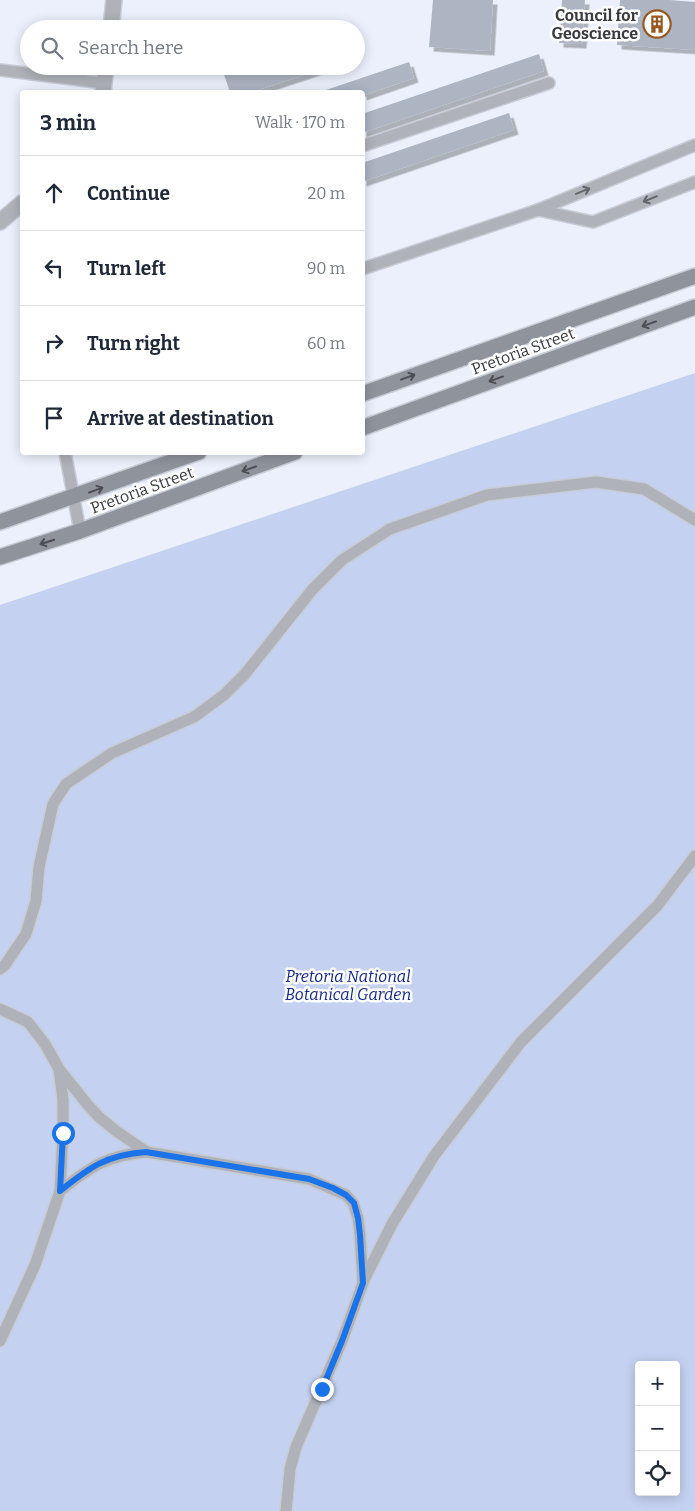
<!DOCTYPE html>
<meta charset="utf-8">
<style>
body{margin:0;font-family:Bitter,serif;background:#f2f2f3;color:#1f2937}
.controls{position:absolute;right:15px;bottom:15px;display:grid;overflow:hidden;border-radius:5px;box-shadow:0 2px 12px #0003}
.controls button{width:45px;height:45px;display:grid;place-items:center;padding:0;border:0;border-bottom:1px solid #e0e1e3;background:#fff;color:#1f2937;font:25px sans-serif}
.stop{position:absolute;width:15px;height:15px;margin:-11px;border:4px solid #1a73e8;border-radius:50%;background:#fff}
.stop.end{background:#1a73e8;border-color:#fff;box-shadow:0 1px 5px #0008}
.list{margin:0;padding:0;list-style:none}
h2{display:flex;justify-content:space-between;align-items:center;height:65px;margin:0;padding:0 20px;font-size:21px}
h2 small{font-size:16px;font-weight:400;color:#747a83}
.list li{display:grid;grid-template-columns:32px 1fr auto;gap:15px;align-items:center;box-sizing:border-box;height:75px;padding:0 20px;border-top:1px solid #e0e1e3}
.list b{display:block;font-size:19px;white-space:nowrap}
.list em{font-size:16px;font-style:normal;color:#747a83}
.icon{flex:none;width:28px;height:28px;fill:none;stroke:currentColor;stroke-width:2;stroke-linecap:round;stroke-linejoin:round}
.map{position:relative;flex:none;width:695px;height:1511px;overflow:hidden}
.search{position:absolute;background:#fff;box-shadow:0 2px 12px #0003;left:20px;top:20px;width:345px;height:55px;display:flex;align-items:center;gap:12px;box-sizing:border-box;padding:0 18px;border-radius:28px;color:#747a83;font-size:19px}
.panel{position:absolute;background:#fff;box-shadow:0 2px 12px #0003;left:20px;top:90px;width:345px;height:365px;border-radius:5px}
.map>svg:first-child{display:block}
.green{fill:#c4d1f0;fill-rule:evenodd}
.building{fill:#adb4c2;filter:url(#shadow)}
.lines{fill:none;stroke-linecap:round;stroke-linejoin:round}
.lane-casing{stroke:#c7ccd7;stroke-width:14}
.street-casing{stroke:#c7ccd7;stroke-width:18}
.secondary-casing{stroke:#c7ccd7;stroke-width:18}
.lane{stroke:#afb2b8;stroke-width:11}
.street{stroke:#afb2b8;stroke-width:15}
.secondary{stroke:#8f939c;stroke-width:15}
.oneway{stroke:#62656b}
.oneway2{stroke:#4a4d53}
.route{stroke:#1a73e8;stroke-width:6}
.labels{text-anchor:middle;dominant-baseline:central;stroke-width:5;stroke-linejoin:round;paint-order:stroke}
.poi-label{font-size:16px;font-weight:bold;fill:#393b41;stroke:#fff;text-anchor:end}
.street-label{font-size:16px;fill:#393b41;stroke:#fff}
.park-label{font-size:16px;font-style:italic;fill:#132887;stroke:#fff}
</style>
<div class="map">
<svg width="695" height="1511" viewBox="0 0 695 1511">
<defs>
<filter id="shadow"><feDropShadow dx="4.5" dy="4.5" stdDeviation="0" flood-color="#0004"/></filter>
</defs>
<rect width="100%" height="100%" fill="#ebf0fc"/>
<path class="green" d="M695 373V1511H0V605ZM639 1365H676V1492H639Z"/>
<g class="building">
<polygon points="433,0 493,0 490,51 429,47"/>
<polygon points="562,0 585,0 582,44 559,43"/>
<polygon points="620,0 669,0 695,2 695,50 617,45"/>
<polygon points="539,54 544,71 362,133 362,114"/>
<polygon points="409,62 414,78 362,96 362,92 320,92"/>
<polygon points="221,66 328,66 328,67 252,92 230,92"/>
<polygon points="509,113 514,130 362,182 362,163"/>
</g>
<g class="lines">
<g class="lane-casing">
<g id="lane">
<polyline points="0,70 104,83"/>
<polyline points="362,146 549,83"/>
<polyline points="538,210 593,222 695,182"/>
<polyline points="362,269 538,210 695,145"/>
<polyline points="65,452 80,531"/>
<polyline points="0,969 5,965 26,934 36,901 39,867 53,804 66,784 112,753 194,717 224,695 245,674 312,590 342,560 390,529 487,495 596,482 644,489 695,520"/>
<polyline points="0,1009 28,1022 45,1044 59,1069 63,1100 63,1133 60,1191 35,1265 0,1341"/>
<polyline points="59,1069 87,1104 99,1117 116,1131 147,1152 309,1179 346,1195 353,1203 358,1218 360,1235 363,1283 342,1341 296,1447 290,1469 286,1511"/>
<path d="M60 1191C90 1167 107 1155 147 1152"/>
<polyline points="363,1282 392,1224 434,1156 521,1042 657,906 695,856"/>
</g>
</g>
<g class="street-casing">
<g id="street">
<polyline points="111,29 114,0"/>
<polyline points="103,92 106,66"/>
<polyline points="0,222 22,203"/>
</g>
</g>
<g class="secondary-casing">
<g id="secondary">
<polyline points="362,394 695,276"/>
<polyline points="362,428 695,307"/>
<polyline points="0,522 199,452"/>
<polyline points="0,557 80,531 295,452"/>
</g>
</g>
<use href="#lane" class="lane"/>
<use href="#street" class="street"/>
<use href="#secondary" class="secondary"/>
</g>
<defs><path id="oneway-shaft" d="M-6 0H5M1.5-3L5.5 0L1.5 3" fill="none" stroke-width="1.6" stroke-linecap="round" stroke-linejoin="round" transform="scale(1.25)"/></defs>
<g class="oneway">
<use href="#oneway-shaft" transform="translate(583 191) rotate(-22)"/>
<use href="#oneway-shaft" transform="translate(650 199) rotate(158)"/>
</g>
<g class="oneway2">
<use href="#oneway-shaft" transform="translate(649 324) rotate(160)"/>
<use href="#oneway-shaft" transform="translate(408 377) rotate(-20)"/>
<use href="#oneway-shaft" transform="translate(496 379) rotate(160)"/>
<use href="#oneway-shaft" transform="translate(249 469) rotate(160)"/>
<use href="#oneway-shaft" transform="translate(96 490) rotate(-20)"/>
<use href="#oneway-shaft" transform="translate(47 542) rotate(162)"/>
</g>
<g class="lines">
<path class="route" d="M63 1133 60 1191C90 1167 106 1155 146 1152L309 1179 333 1188 346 1195 354 1203 358 1218 360 1235 363 1283 342 1341 322 1389"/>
</g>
<defs>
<g id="building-ring" transform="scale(1.4375)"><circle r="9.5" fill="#fff" stroke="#975720" stroke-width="1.5"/><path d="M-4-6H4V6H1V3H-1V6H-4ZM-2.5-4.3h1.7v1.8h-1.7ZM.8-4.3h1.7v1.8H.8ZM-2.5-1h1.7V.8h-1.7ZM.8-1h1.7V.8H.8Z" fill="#975720"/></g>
</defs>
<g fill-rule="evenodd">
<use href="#building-ring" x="657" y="24"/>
</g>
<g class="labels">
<g class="poi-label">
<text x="638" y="15">Council for<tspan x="638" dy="18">Geoscience</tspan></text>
</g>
<g class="street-label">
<text transform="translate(523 351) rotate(-20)">Pretoria Street</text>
<text transform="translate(142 490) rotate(-20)">Pretoria Street</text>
</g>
<g class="park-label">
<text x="348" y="976">Pretoria National<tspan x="348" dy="18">Botanical Garden</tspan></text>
</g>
</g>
</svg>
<div class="controls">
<button>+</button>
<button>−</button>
<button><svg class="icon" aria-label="locate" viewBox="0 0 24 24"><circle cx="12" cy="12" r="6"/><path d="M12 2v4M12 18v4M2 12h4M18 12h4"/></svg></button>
</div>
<div class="stop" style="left:63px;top:1133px"></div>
<div class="stop end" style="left:322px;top:1389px"></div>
<div class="search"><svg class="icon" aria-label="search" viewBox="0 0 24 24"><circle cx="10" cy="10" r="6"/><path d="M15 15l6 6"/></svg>Search here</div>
<section class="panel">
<h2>3 min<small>Walk · 170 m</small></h2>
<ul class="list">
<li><svg class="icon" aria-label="ahead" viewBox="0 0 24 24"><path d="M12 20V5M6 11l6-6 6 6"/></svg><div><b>Continue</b></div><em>20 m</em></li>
<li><svg class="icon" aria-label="left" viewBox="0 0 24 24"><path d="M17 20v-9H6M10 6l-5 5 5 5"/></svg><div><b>Turn left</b></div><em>90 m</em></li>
<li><svg class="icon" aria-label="right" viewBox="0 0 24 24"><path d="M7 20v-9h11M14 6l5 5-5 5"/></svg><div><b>Turn right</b></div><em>60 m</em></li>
<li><svg class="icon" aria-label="arrive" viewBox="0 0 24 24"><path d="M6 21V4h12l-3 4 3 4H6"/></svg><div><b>Arrive at destination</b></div></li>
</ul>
</section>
</div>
